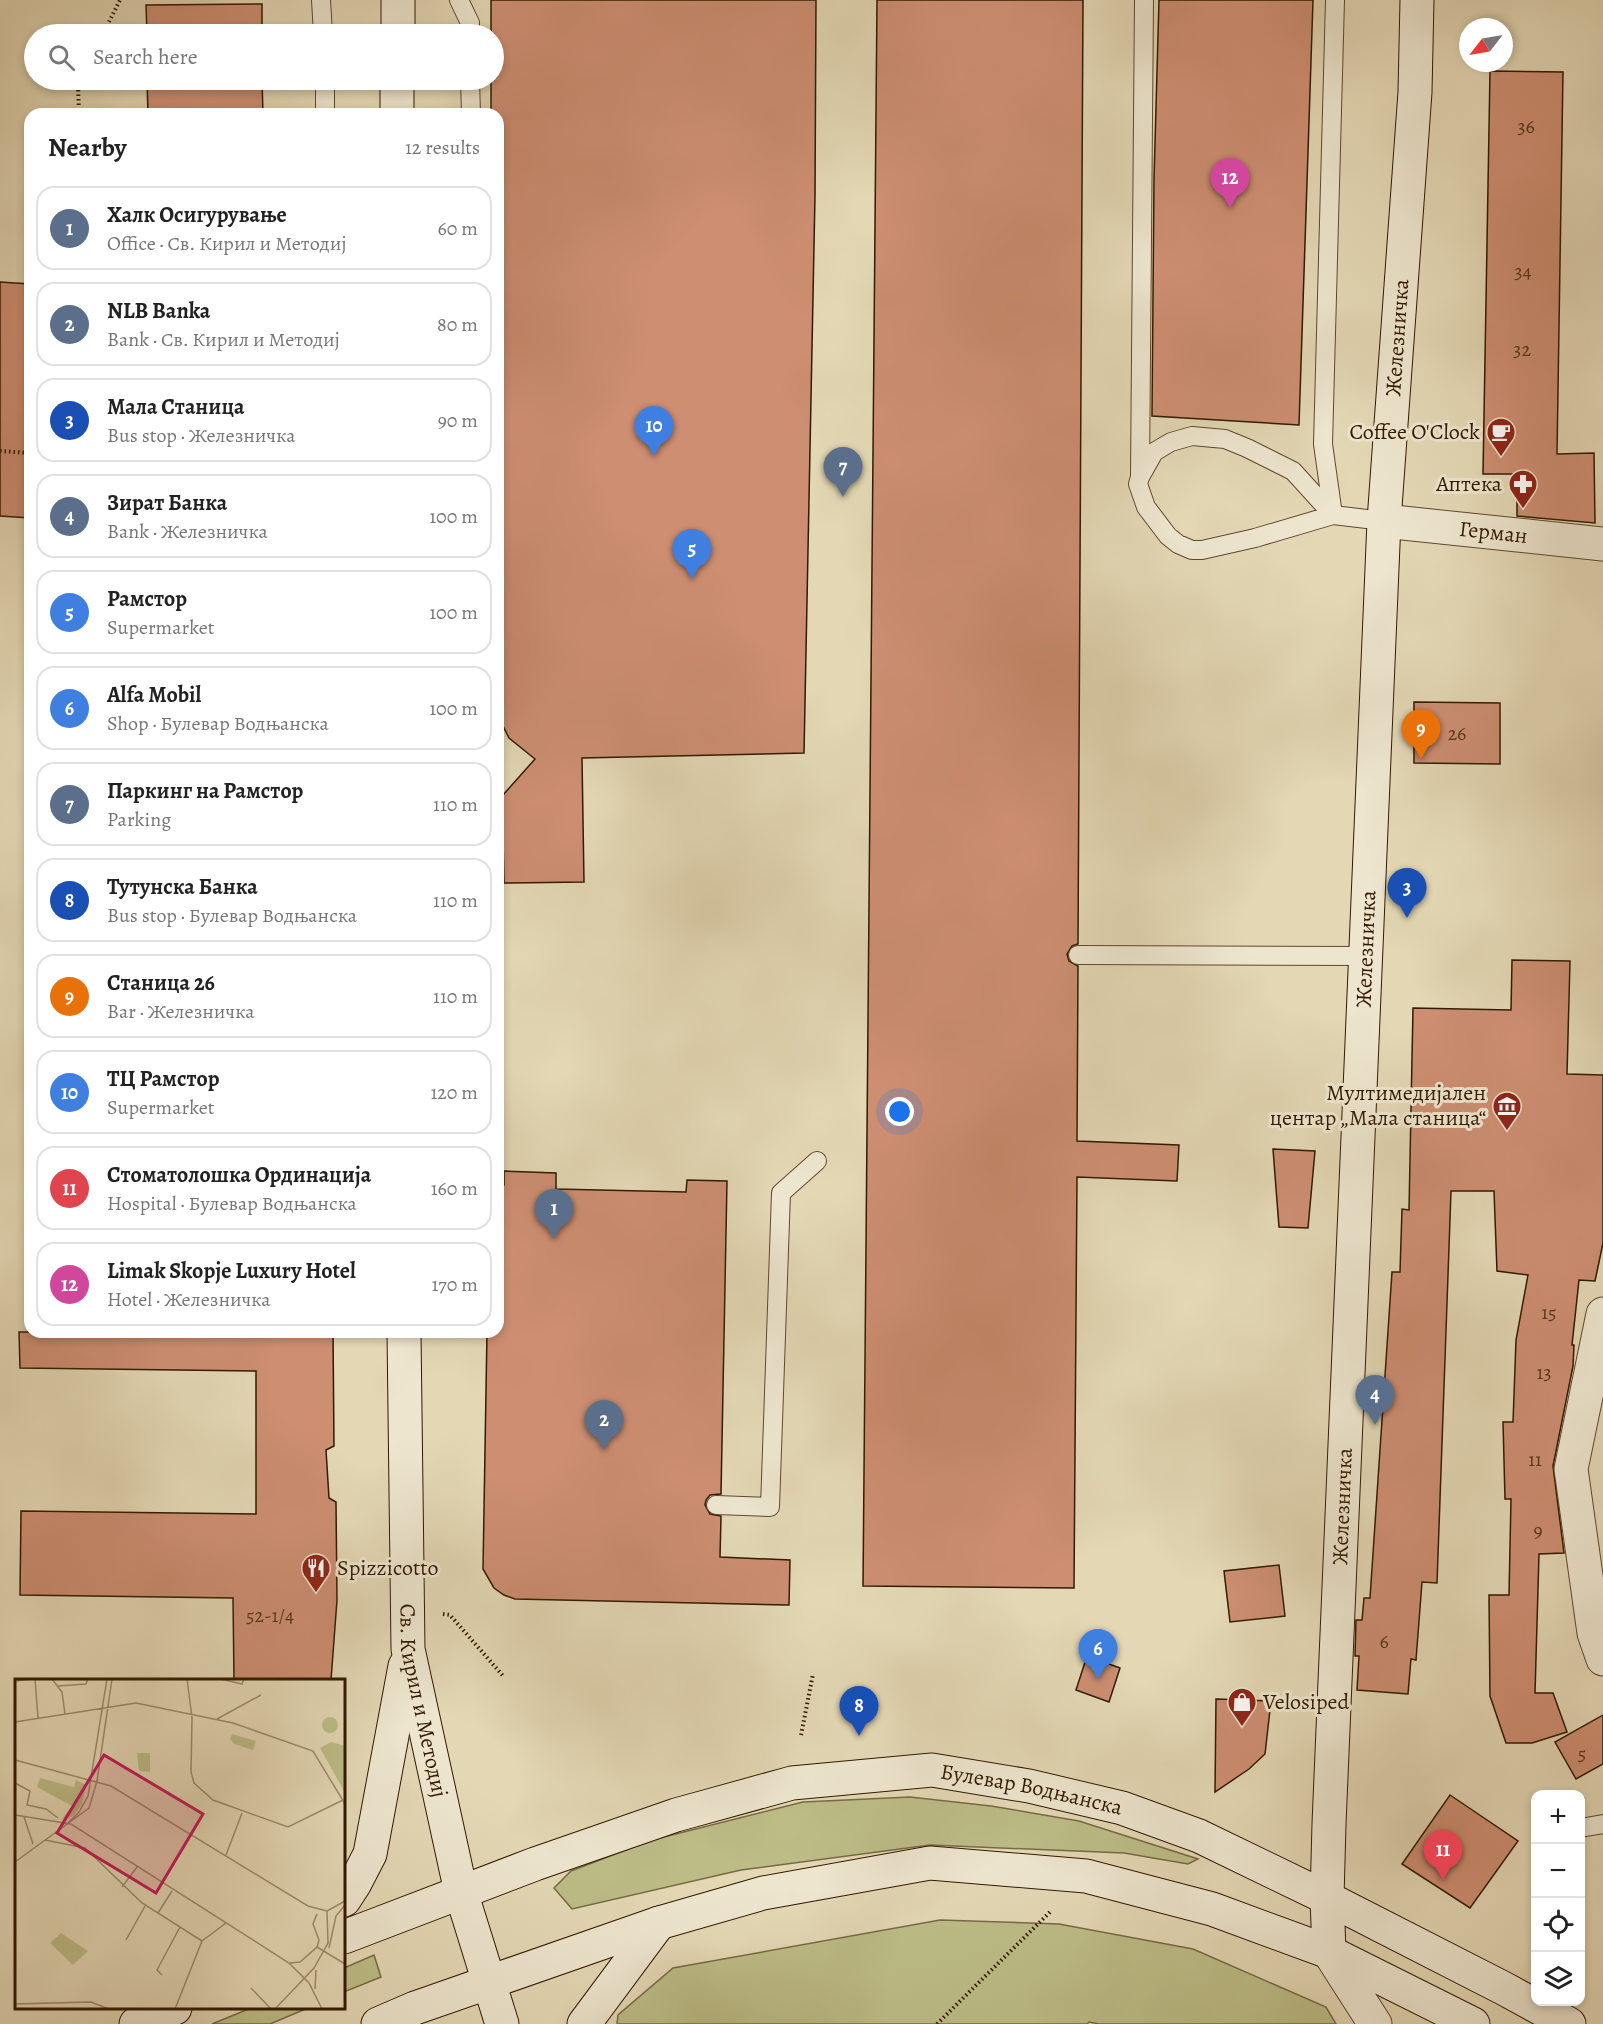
<!DOCTYPE html>
<meta charset="utf-8">
<style>
body{margin:0;font-family:Alegreya,serif;background:#f2f2f2;color:#222}
.controls{position:absolute;right:18px;bottom:18px;display:grid;overflow:hidden;border-radius:12px;box-shadow:0 3px 9px #0003}
.controls button{width:54px;height:54px;display:grid;place-items:center;padding:0;border:0;border-bottom:2px solid #e0e0e0;background:#fff;color:#222;font:30px sans-serif}
.compass{position:absolute;left:1459px;top:18px;width:54px;height:54px;border-radius:50%;background:#fff;box-shadow:0 3px 9px #0003;rotate:239deg}
.you{position:absolute;left:900px;top:1112px;width:21px;height:21px;margin:-15px;border:4px solid #fff;border-radius:50%;background:#1a73e8;box-shadow:0 0 0 9px #1a73e833}
.badge{display:grid;place-items:center;width:39px;height:39px;border-radius:50%;background:#7c3aed;color:#fff;font-size:20px;font-weight:700}
.pin{position:absolute;translate:-50% -50px;filter:drop-shadow(0 2px 3px #0008)}
.pin::after{content:'';position:absolute;top:32px;width:21px;height:18px;background:inherit;clip-path:polygon(0 0,100% 0,50% 100%)}
.list{margin:0;padding:0;list-style:none}
h2{display:flex;justify-content:space-between;align-items:center;height:78px;margin:0;padding:0 24px;font-size:26px}
h2 small{font-size:20px;font-weight:400;color:#767676}
.list li{display:grid;grid-template-columns:39px 1fr auto;gap:18px;align-items:center;box-sizing:border-box;height:84px;margin:0 12px 12px;padding:0 12px;border:2px solid #e0e0e0;border-radius:18px}
.list b{display:block;font-size:22px;white-space:nowrap}
.list p{margin:0;font-size:20px;white-space:nowrap;color:#767676}
.list em{font-size:20px;font-style:normal;color:#767676}
.icon{flex:none;width:33px;height:33px;fill:none;stroke:currentColor;stroke-width:2;stroke-linecap:round;stroke-linejoin:round}
.map{position:relative;flex:none;width:1603px;height:2024px;overflow:hidden}
.search{position:absolute;background:#fff;box-shadow:0 3px 9px #0003;left:24px;top:24px;width:480px;height:66px;display:flex;align-items:center;gap:15px;box-sizing:border-box;padding:0 21px;border-radius:33px;color:#767676;font-size:22px}
.panel{position:absolute;background:#fff;box-shadow:0 3px 9px #0003;left:24px;top:108px;width:480px;height:1230px;border-radius:18px}
.map>svg:first-child{display:block}
.green{fill:#bcbc87;stroke:#766b44;stroke-width:1.5}
.building{fill:#cd8e72;stroke:#311a00;stroke-width:1.5}
.lines{fill:none;stroke-linecap:round;stroke-linejoin:round}
.lane-casing{stroke:#5e492d;stroke-width:20}
.street-casing{stroke:#5e492d;stroke-width:35}
.secondary-casing{stroke:#311a00;stroke-width:35}
.path{stroke:#311a00;stroke-width:4;stroke-dasharray:1.5 3;stroke-linecap:butt}
.lane{stroke:#ede5ce;stroke-width:18}
.street{stroke:#ede5ce;stroke-width:33}
.secondary{stroke:#ede5ce;stroke-width:33}
.labels{text-anchor:middle;dominant-baseline:central;stroke-width:6;stroke-linejoin:round;paint-order:stroke}
.number-label{font-size:20px;fill:#58371c}
.street-label{font-size:22px;fill:#311a00;stroke:#ede5ce}
.poi-label{font-size:22px;fill:#311a00;stroke:#ede5ce;text-anchor:end}
.inset-road{fill:none;stroke:#9c8b6c;stroke-width:1.5}
.view{fill:#c2185b;fill-opacity:0.15;stroke:#c2185b;stroke-width:3}
.inset-edge{fill:none;stroke:#311a00;stroke-width:3}
</style>
<div class="map">
<svg width="1603" height="2024" viewBox="0 0 1603 2024">
<rect width="100%" height="100%" fill="#e3d7b4"/>
<filter id="stains"><feTurbulence type="fractalNoise" baseFrequency=".00333" numOctaves="4"/><feColorMatrix values="0 0 0 0 .2 0 0 0 0 .09 0 0 0 0 .02 0 0 0 .5 -.17"/></filter>
<radialGradient id="worn" r=".72"><stop offset=".6" stop-color="#630" stop-opacity="0"/><stop offset="1" stop-color="#630" stop-opacity=".3"/></radialGradient>
<g class="green">
<polygon points="910,1797 991,1806 1079,1821 1198,1859 1188,1864 1124,1853 930,1845 741,1870 572,1909 554,1888 571,1871 652,1840 803,1802"/>
<polygon points="940,1920 1059,1924 1193,1949 1326,2007 1336,2024 1099,2024 1089,2022 1087,2024 617,2024 618,2015 673,1968"/>
<polygon points="374,1955 381,1977 344,1992 344,1968"/>
<polygon points="251,2008 308,2008 270,2024 212,2024"/>
</g>
<g class="building">
<polygon points="491,0 816,0 815,195 804,753 582,758 584,882 504,883 502,796 535,759 509,738 498,716 498,114 491,114 491,80 494,80 494,34 491,34"/>
<polygon points="877,0 1083,0 1078,944 1072,946 1067,954 1069,961 1078,966 1077,1141 1179,1145 1177,1181 1077,1177 1074,1588 863,1586"/>
<polygon points="1159,0 1313,0 1299,425 1152,416 1154,179"/>
<polygon points="262,4 262,34 147,34 146,5"/>
<polygon points="1490,71 1563,72 1557,454 1594,453 1595,523 1517,516 1517,474 1483,474"/>
<polygon points="147,80 262,80 263,114 148,114"/>
<polygon points="0,282 30,284 30,518 0,516"/>
<polygon points="1414,702 1500,703 1500,764 1414,763"/>
<polygon points="1512,960 1570,961 1567,1074 1603,1075 1603,1243 1595,1281 1579,1280 1572,1345 1574,1345 1573,1366 1553,1466 1564,1553 1539,1554 1535,1693 1553,1693 1567,1732 1532,1743 1506,1743 1490,1696 1489,1595 1509,1595 1511,1499 1505,1499 1503,1422 1513,1422 1516,1340 1528,1275 1497,1271 1494,1191 1451,1191 1437,1583 1422,1582 1416,1660 1411,1659 1408,1694 1357,1690 1359,1656 1355,1656 1356,1620 1362,1620 1364,1598 1370,1598 1392,1272 1400,1272 1402,1209 1409,1210 1413,1008 1511,1010"/>
<polygon points="1273,1149 1315,1151 1308,1228 1279,1227"/>
<polygon points="504,1171 556,1173 556,1189 686,1192 687,1180 727,1181 721,1494 710,1495 706,1500 705,1505 710,1514 721,1516 720,1557 790,1560 789,1605 515,1599 504,1595 494,1588 483,1569 487,1332 498,1332 498,1185 504,1185"/>
<polygon points="19,1332 333,1332 334,1446 326,1450 329,1498 336,1502 337,1600 331,1680 234,1680 233,1598 20,1595 21,1511 256,1514 256,1371 20,1368"/>
<polygon points="1279,1565 1285,1616 1230,1622 1224,1571"/>
<polygon points="1087,1656 1120,1668 1109,1702 1076,1690"/>
<polygon points="1216,1699 1271,1701 1265,1754 1249,1769 1215,1792"/>
<polygon points="1603,1715 1603,1764 1576,1779 1555,1742"/>
<polygon points="1450,1795 1518,1841 1470,1908 1402,1864"/>
</g>
<g class="lines">
<g class="lane-casing">
<g id="lane">
<polyline points="321,0 323,34"/>
<polyline points="459,0 470,23 470,34"/>
<polyline points="1335,0 1323,444 1333,515 1255,538 1202,550 1192,550 1178,544 1168,536 1146,507 1138,484 1140,477 1154,452 1171,442 1192,436 1225,439 1247,448 1293,471 1333,515 1384,521"/>
<polyline points="325,80 325,114"/>
<polyline points="470,80 471,114"/>
<polyline points="1140,475 1144,0"/>
<polyline points="1078,955 1366,956"/>
<polyline points="716,1505 770,1507 781,1193 817,1161"/>
<polyline points="1580,1828 1603,1824"/>
</g>
</g>
<g class="street-casing">
<g id="street">
<path id="s1" d="M1384 521 1603 544"/>
<polyline points="1603,1314 1571,1469 1594,1633 1603,1659"/>
<polyline points="1329,1952 1375,2024"/>
</g>
</g>
<g class="secondary-casing">
<g id="secondary">
<polyline points="398,34 398,0"/>
<polyline points="397,114 397,80"/>
<path id="s2" d="M404 1332 408 1649 461 1892 502 2024"/>
<polyline points="344,1900 355,1883 370,1854 405,1666"/>
<path id="s3" d="M344 1937 535 1864 676 1815 792 1783 932 1770 1029 1786 1122 1808 1199 1836 1327 1898 1503 1988 1569 2024"/>
<path id="s4" d="M1329 1952 1327 1898 1329 1824 1384 521 1415 92 1417 0"/>
<polyline points="136,2024 175,2008"/>
<polyline points="378,2024 415,2008 659,1923 763,1893 930,1863 1086,1876 1212,1909 1329,1952 1473,2024"/>
<polyline points="584,2024 659,1923"/>
</g>
</g>
<g class="path">
<polyline points="103,34 120,0"/>
<polyline points="79,114 78,85 81,80"/>
<polyline points="0,451 30,453"/>
<polyline points="443,1614 450,1615 504,1677"/>
<polyline points="801,1735 813,1674"/>
<polyline points="937,2024 1051,1911"/>
</g>
<use href="#lane" class="lane"/>
<use href="#street" class="street"/>
<use href="#secondary" class="secondary"/>
</g>
<defs>
<g id="cafe-pin" transform="scale(1.5)"><path d="M0 17L-7.5 6A9.5 9.5 0 1 1 7.5 6Z" fill="#8f2418" stroke="#ede5ce"/><path d="M-5.5-4.5H6V0H3Q3 3.5 0 3.5H-2.5Q-5.5 3.5-5.5 0ZM3-3.2v2h1.7v-2ZM-6 4.5H4V6H-6Z" fill="#fff"/></g>
<g id="pharmacy-pin" transform="scale(1.5)"><path d="M0 17L-7.5 6A9.5 9.5 0 1 1 7.5 6Z" fill="#8f2418" stroke="#ede5ce"/><path d="M-2-6h4v4h4v4h-4v4h-4v-4h-4v-4h4Z" fill="#fff"/></g>
<g id="museum-pin" transform="scale(1.5)"><path d="M0 17L-7.5 6A9.5 9.5 0 1 1 7.5 6Z" fill="#8f2418" stroke="#ede5ce"/><path d="M0-6L6-3V-2H-6V-3ZM-5-1h2V3h-2ZM-1-1h2V3h-2ZM3-1h2V3H3ZM-6 4H6V6H-6Z" fill="#fff"/></g>
<g id="restaurant-pin" transform="scale(1.5)"><path d="M0 17L-7.5 6A9.5 9.5 0 1 1 7.5 6Z" fill="#8f2418" stroke="#ede5ce"/><path d="M-5-6h1v4h1v-4h1v4h1v-4h1v5L-1.5 .5V6h-2V.5L-5-1ZM5-6V6H3V1.5H1.5Q1.5-4 5-6Z" fill="#fff"/></g>
<g id="shop-pin" transform="scale(1.5)"><path d="M0 17L-7.5 6A9.5 9.5 0 1 1 7.5 6Z" fill="#8f2418" stroke="#ede5ce"/><path d="M-5-2.5h2.3a2.7 3.5 0 0 1 5.4 0H5L5.5 6h-11ZM-1.5-2.5h3a1.5 2.3 0 0 0-3 0Z" fill="#fff"/></g>
</defs>
<g fill-rule="evenodd">
<use href="#cafe-pin" x="1501" y="432"/>
<use href="#pharmacy-pin" x="1523" y="484"/>
<use href="#museum-pin" x="1507" y="1106"/>
<use href="#restaurant-pin" x="316" y="1568"/>
<use href="#shop-pin" x="1242" y="1702"/>
</g>
<g class="labels">
<g class="number-label">
<text x="1526" y="126">36</text>
<text x="1523" y="271">34</text>
<text x="1522" y="349">32</text>
<text x="1457" y="733">26</text>
<text x="1549" y="1312">15</text>
<text x="1544" y="1372">13</text>
<text x="1535" y="1459">11</text>
<text x="1538" y="1530">9</text>
<text x="270" y="1615">52-1/4</text>
<text x="1384" y="1641">6</text>
<text x="1582" y="1753">5</text>
</g>
<g class="street-label">
<text stroke="none"><textPath href="#s4" startOffset="1616">Железничка</textPath></text>
<text stroke="none"><textPath href="#s1" startOffset="110">Герман</textPath></text>
<text stroke="none"><textPath href="#s4" startOffset="1004">Железничка</textPath></text>
<text stroke="none"><textPath href="#s4" startOffset="446">Железничка</textPath></text>
<text stroke="none"><textPath href="#s2" startOffset="370">Св. Кирил и Методиј</textPath></text>
<text stroke="none"><textPath href="#s3" startOffset="716">Булевар Водњанска</textPath></text>
</g>
<g class="poi-label">
<text x="1480" y="432">Coffee O'Clock</text>
<text x="1502" y="484">Аптека</text>
<text x="1486" y="1093">Мултимедијален<tspan x="1486" dy="25">центар „Мала станица“</tspan></text>
<text x="337" y="1568" text-anchor="start">Spizzicotto</text>
<text x="1263" y="1702" text-anchor="start">Velosiped</text>
</g>
</g>
<g transform="translate(15 1679)">
<rect width="330" height="330" fill="#e3d7b4"/>
<path d="M307 46a8 8 0 1 1 16 0a8 8 0 1 1-16 0ZM217 55 241 62 238 71 219 65 215 60ZM316 63 330 67V114L305 69ZM122 74H135V93L124 92ZM25 99 59 108 61 101 71 106 67 125 58 137 46 141 57 127 22 108ZM46 254 73 272 58 286 35 264Z" fill="#bcbc87"/>
<path class="inset-road" d="M20 0 23 39M37 0 47 13 50 35M172 0 177 39 176 93 179 104 198 121 273 148 328 121M206 0 227 5 229 0M0 2 18 0M43 7 71 5 73 0M202 40 246 16M0 43 121 24 218 44 298 72 330 125M0 81 96 107 293 227 312 232M0 104 15 112 12 126 31 130 43 139M0 136 56 145 274 284 294 304 307 330M9 138 18 165M53 144 64 133 73 117 92 0M30 161 70 169 127 224 187 262M211 176 227 134M0 183 74 129 82 102 97 0M107 208 122 188M143 234 157 212M111 261 130 227M302 268 330 285M314 269 321 237 330 226M275 284 285 283 302 268 304 261 298 245 302 235M147 296 142 291 165 248M236 309 256 330M300 310 301 291M0 325 76 323 94 330M160 330 187 262 211 244M260 330 299 289 313 264 312 232 330 222"/>
<path class="view" d="M89 76 188 135 141 214 42 154Z"/>
<rect width="330" height="330" class="inset-edge"/>
</g>
<rect width="100%" height="100%" filter="url(#stains)"/>
<rect width="100%" height="100%" fill="url(#worn)"/>
</svg>
<div class="controls">
<button>+</button>
<button>−</button>
<button><svg class="icon" aria-label="locate" viewBox="0 0 24 24"><circle cx="12" cy="12" r="6"/><path d="M12 2v4M12 18v4M2 12h4M18 12h4"/></svg></button>
<button><svg class="icon" aria-label="layers" viewBox="0 0 24 24"><path d="M12 4l9 5-9 5-9-5zM3 14l9 5 9-5"/></svg></button>
</div>
<svg class="compass" viewBox="-18 -18 36 36"><path d="M0-13l5 13h-10z" fill="#e53935"/><path d="M0 13l5-13h-10z" fill="#767676"/></svg>
<div class="you"></div>
<div class="pin badge" style="left:554px;top:1239px;background:#5c6f8a">1</div>
<div class="pin badge" style="left:604px;top:1450px;background:#5c6f8a">2</div>
<div class="pin badge" style="left:1407px;top:918px;background:#1a4fb4">3</div>
<div class="pin badge" style="left:1375px;top:1425px;background:#5c6f8a">4</div>
<div class="pin badge" style="left:692px;top:579px;background:#3f7fe0">5</div>
<div class="pin badge" style="left:1098px;top:1679px;background:#3f7fe0">6</div>
<div class="pin badge" style="left:843px;top:497px;background:#5c6f8a">7</div>
<div class="pin badge" style="left:859px;top:1736px;background:#1a4fb4">8</div>
<div class="pin badge" style="left:1421px;top:759px;background:#e8710a">9</div>
<div class="pin badge" style="left:654px;top:456px;background:#3f7fe0">10</div>
<div class="pin badge" style="left:1443px;top:1880px;background:#e0444e">11</div>
<div class="pin badge" style="left:1230px;top:208px;background:#d1479c">12</div>
<div class="search"><svg class="icon" aria-label="search" viewBox="0 0 24 24"><circle cx="10" cy="10" r="6"/><path d="M15 15l6 6"/></svg>Search here</div>
<section class="panel">
<h2>Nearby<small>12 results</small></h2>
<ul class="list">
<li><span class="badge" style="background:#5c6f8a">1</span><div><b>Халк Осигурување</b><p>Office · Св. Кирил и Методиј</p></div><em>60 m</em></li>
<li><span class="badge" style="background:#5c6f8a">2</span><div><b>NLB Banka</b><p>Bank · Св. Кирил и Методиј</p></div><em>80 m</em></li>
<li><span class="badge" style="background:#1a4fb4">3</span><div><b>Мала Станица</b><p>Bus stop · Железничка</p></div><em>90 m</em></li>
<li><span class="badge" style="background:#5c6f8a">4</span><div><b>Зират Банка</b><p>Bank · Железничка</p></div><em>100 m</em></li>
<li><span class="badge" style="background:#3f7fe0">5</span><div><b>Рамстор</b><p>Supermarket</p></div><em>100 m</em></li>
<li><span class="badge" style="background:#3f7fe0">6</span><div><b>Alfa Mobil</b><p>Shop · Булевар Водњанска</p></div><em>100 m</em></li>
<li><span class="badge" style="background:#5c6f8a">7</span><div><b>Паркинг на Рамстор</b><p>Parking</p></div><em>110 m</em></li>
<li><span class="badge" style="background:#1a4fb4">8</span><div><b>Тутунска Банка</b><p>Bus stop · Булевар Водњанска</p></div><em>110 m</em></li>
<li><span class="badge" style="background:#e8710a">9</span><div><b>Станица 26</b><p>Bar · Железничка</p></div><em>110 m</em></li>
<li><span class="badge" style="background:#3f7fe0">10</span><div><b>ТЦ Рамстор</b><p>Supermarket</p></div><em>120 m</em></li>
<li><span class="badge" style="background:#e0444e">11</span><div><b>Стоматолошка Ординација</b><p>Hospital · Булевар Водњанска</p></div><em>160 m</em></li>
<li><span class="badge" style="background:#d1479c">12</span><div><b>Limak Skopje Luxury Hotel</b><p>Hotel · Железничка</p></div><em>170 m</em></li>
</ul>
</section>
</div>
